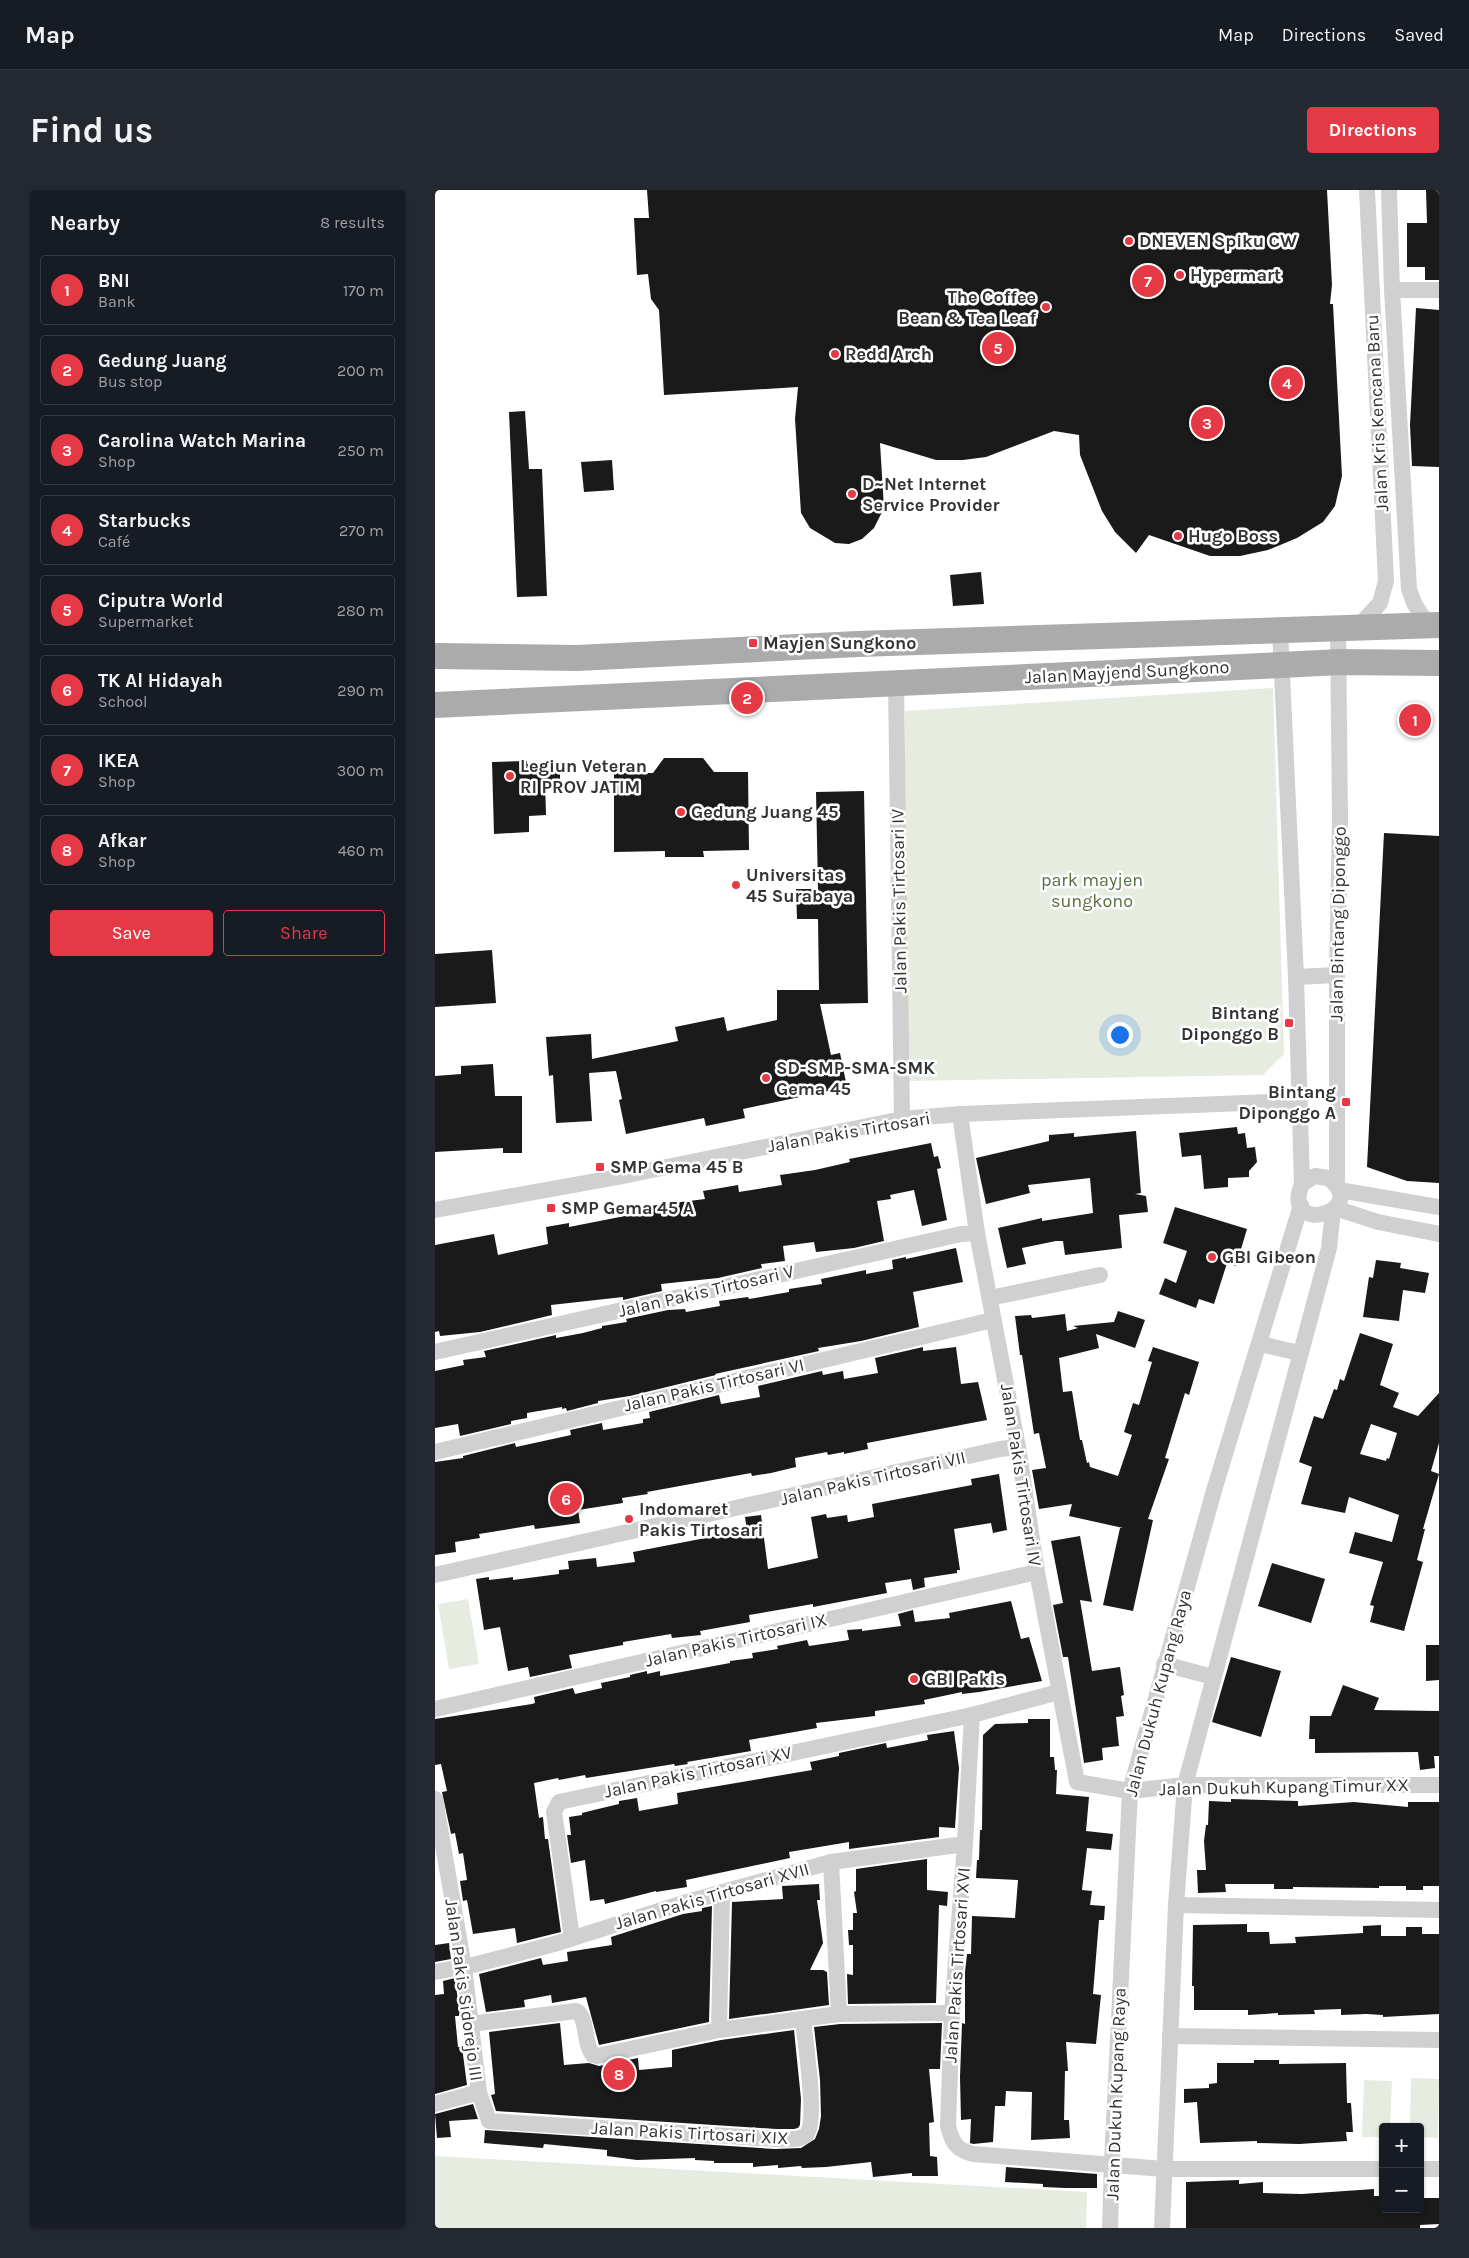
<!DOCTYPE html>
<meta charset="utf-8">
<style>
body{margin:0;font-family:Karla,sans-serif;background:#242831;color:#f1f3f6}
.controls{position:absolute;right:15px;bottom:15px;display:grid;overflow:hidden;border-radius:5px;box-shadow:0 1px 4px #0004}
.controls button{width:45px;height:45px;display:grid;place-items:center;padding:0;border:0;border-bottom:1px solid #363941;background:#171b24;color:#f1f3f6;font:25px sans-serif}
.you{position:absolute;left:684px;top:844px;width:18px;height:18px;margin:-12px;border:4px solid #fff;border-radius:50%;background:#1a73e8;box-shadow:0 0 0 8px #1a73e833}
.badge{display:grid;place-items:center;width:32px;height:32px;border-radius:50%;background:#e63946;color:#fff;font-size:16px;font-weight:700}
.pin{position:absolute;translate:-50% -50%;border:2px solid #fff;box-shadow:0 1px 5px #0006}
.list{margin:0;padding:0;list-style:none}
h2{display:flex;justify-content:space-between;align-items:center;height:65px;margin:0;padding:0 20px;font-size:21px}
h2 small{font-size:16px;font-weight:400;color:#9ea1a6}
.list li{display:grid;grid-template-columns:32px 1fr auto;gap:15px;align-items:center;box-sizing:border-box;height:70px;margin:0 10px 10px;padding:0 10px;border:1px solid #363941;border-radius:5px}
.list b{display:block;font-size:19px;white-space:nowrap}
.list p{margin:0;font-size:16px;white-space:nowrap;color:#9ea1a6}
.list em{font-size:16px;font-style:normal;color:#9ea1a6}
.actions{display:flex;gap:10px;padding:15px 20px}
.actions a{flex:1;padding:11px 0;border:1px solid #e63946;border-radius:5px;text-align:center;font-size:18px;color:#e63946}
.actions .main{background:#e63946;color:#fff}
.map{position:relative;flex:none;width:1004px;height:2038px;overflow:hidden;border-radius:5px}
header{display:flex;align-items:center;gap:30px;box-sizing:border-box;height:70px;padding:0 25px;background:#171b24;border-bottom:1px solid #363941}
header strong{font-size:24px}
nav{display:flex;gap:28px;margin-inline-start:auto;font-size:18px}
.intro{display:flex;align-items:center;justify-content:space-between;box-sizing:border-box;height:120px;padding:0 30px}
h1{margin:0;font-size:35px}
.button{padding:12px 22px;border-radius:5px;background:#e63946;color:#fff;font-size:18px;font-weight:700}
main{display:flex;gap:30px;padding:0 30px}
aside{flex:1;background:#171b24;border-radius:5px;box-shadow:0 1px 4px #0004}
.map>svg:first-child{display:block}
.green{fill:#e6ecdf}
.building{fill:#1a1a1a;fill-rule:evenodd}
.lines{fill:none;stroke-linecap:round;stroke-linejoin:round}
.street{stroke:#d0d0d0;stroke-width:16}
.primary{stroke:#ababab;stroke-width:26}
.poi-dot{fill:#e63946;stroke:#fff;stroke-width:2}
.labels{text-anchor:middle;dominant-baseline:central;stroke-width:5;stroke-linejoin:round;paint-order:stroke}
.poi-label{font-size:18px;font-weight:bold;fill:#333;stroke:#fff;text-anchor:start}
.street-label{font-size:18px;fill:#333;stroke:#fff}
.park-label{font-size:18px;fill:#56703f;stroke:#fff}
</style>
<header>
<strong>Map</strong>
<nav><a>Map</a><a>Directions</a><a>Saved</a></nav>
</header>
<div class="intro"><h1>Find us</h1><a class="button">Directions</a></div>
<main>
<aside>
<h2>Nearby<small>8 results</small></h2>
<ul class="list">
<li><span class="badge">1</span><div><b>BNI</b><p>Bank</p></div><em>170 m</em></li>
<li><span class="badge">2</span><div><b>Gedung Juang</b><p>Bus stop</p></div><em>200 m</em></li>
<li><span class="badge">3</span><div><b>Carolina Watch Marina</b><p>Shop</p></div><em>250 m</em></li>
<li><span class="badge">4</span><div><b>Starbucks</b><p>Café</p></div><em>270 m</em></li>
<li><span class="badge">5</span><div><b>Ciputra World</b><p>Supermarket</p></div><em>280 m</em></li>
<li><span class="badge">6</span><div><b>TK Al Hidayah</b><p>School</p></div><em>290 m</em></li>
<li><span class="badge">7</span><div><b>IKEA</b><p>Shop</p></div><em>300 m</em></li>
<li><span class="badge">8</span><div><b>Afkar</b><p>Shop</p></div><em>460 m</em></li>
</ul>
<div class="actions"><a class="main">Save</a><a>Share</a></div>
</aside>
<div class="map">
<svg width="1004" height="2038" viewBox="0 0 1004 2038">
<rect width="100%" height="100%" fill="#fff"/>
<g class="green">
<polygon points="838,498 849,864 828,885 471,891 470,521"/>
<polygon points="33,1409 44,1474 14,1479 3,1414"/>
<polygon points="976,1888 1004,1889 1003,1948 985,1947 985,1937 975,1937"/>
<polygon points="929,1890 957,1891 955,1937 948,1937 948,1947 927,1947"/>
<polygon points="0,1966 652,2002 651,2038 0,2038"/>
</g>
<g class="building">
<polygon points="212,0 892,0 897,95 895,114 898,114 907,286 900,316 888,332 862,348 833,360 805,366 775,366 714,345 701,363 680,342 667,321 645,265 644,245 619,241 551,267 528,270 501,270 445,253 449,318 439,338 427,349 414,354 400,353 375,338 366,323 360,229 363,197 229,205 224,120 216,109 213,84 202,85 199,28 214,28"/>
<polygon points="991,0 1004,0 1004,90 990,90 990,77 972,77 972,33 992,33"/>
<polygon points="981,118 1004,120 1004,277 977,276 975,235"/>
<polygon points="90,221 94,279 107,279 112,406 82,407 74,222"/>
<polygon points="177,270 179,300 149,302 146,272"/>
<polygon points="546,382 549,414 518,416 515,385"/>
<polygon points="229,568 268,568 279,582 313,582 314,660 268,661 269,667 230,667 230,661 179,662 179,583 218,583"/>
<polygon points="92,571 92,574 125,574 125,590 110,590 111,625 94,626 94,642 59,644 57,572"/>
<polygon points="429,601 433,813 385,814 396,865 405,863 412,897 308,919 310,928 271,936 269,928 191,944 184,910 187,909 181,881 154,883 157,931 121,933 118,885 114,886 111,847 156,844 157,869 243,851 240,837 289,827 292,841 342,830 342,800 384,800 383,729 362,729 361,699 383,699 381,602"/>
<polygon points="949,643 1004,646 1004,993 972,991 932,977"/>
<polygon points="57,760 61,813 0,817 0,764"/>
<polygon points="58,874 60,906 87,906 87,963 68,963 68,958 0,962 0,886 26,884 26,876"/>
<polygon points="802,937 803,944 810,943 812,958 820,957 822,972 814,981 814,987 793,988 793,997 769,999 766,965 747,967 744,943"/>
<polygon points="701,941 706,1003 700,1004 711,1006 713,1022 684,1025 687,1058 630,1065 628,1051 621,1051 587,1058 591,1074 572,1078 563,1038 607,1028 607,1031 658,1023 655,988 593,995 595,1003 551,1014 541,968 614,951 614,945 639,943 639,947"/>
<polygon points="496,953 499,967 503,966 506,978 502,979 512,1030 487,1036 479,1000 455,1005 456,1009 442,1011 449,1051 419,1058 381,1062 379,1052 348,1056 350,1071 326,1074 327,1078 283,1088 226,1094 227,1101 188,1110 188,1107 116,1115 117,1125 45,1142 5,1146 4,1141 0,1142 0,1055 59,1044 63,1065 113,1054 111,1037 134,1033 134,1037 200,1024 199,1018 270,1009 268,1001 303,995 304,1002 347,995 345,985 380,980 415,972 414,969"/>
<polygon points="740,1017 812,1039 801,1076 792,1073 779,1114 764,1109 761,1118 724,1104 730,1088 741,1093 752,1061 728,1053"/>
<polygon points="521,1058 528,1092 478,1102 484,1137 426,1151 383,1158 384,1161 280,1184 281,1185 195,1206 163,1211 163,1213 132,1221 131,1218 127,1219 127,1217 92,1223 92,1228 76,1231 76,1234 25,1246 23,1234 0,1238 0,1181 29,1175 28,1170 51,1167 49,1161 121,1145 121,1148 148,1143 167,1138 167,1136 192,1132 191,1129 233,1120 250,1119 251,1122 285,1116 284,1111 313,1107 314,1109 354,1102 354,1099 387,1094 386,1089 431,1080 431,1084 458,1079 457,1070 471,1067 471,1069"/>
<polygon points="941,1070 966,1073 965,1078 994,1083 990,1103 968,1100 964,1131 928,1127 934,1087 938,1088"/>
<polygon points="683,1121 710,1130 700,1158 661,1144 664,1158 624,1168 628,1202 637,1201 645,1250 647,1250 652,1273 654,1272 655,1277 683,1286 697,1245 689,1242 698,1213 704,1215 717,1172 713,1171 718,1157 764,1172 754,1205 750,1203 730,1268 734,1269 713,1329 718,1330 698,1421 668,1415 685,1338 688,1338 634,1326 637,1314 604,1319 597,1280 611,1278 604,1243 599,1244 587,1165 585,1165 580,1126 596,1125 597,1128 630,1124 632,1141 643,1138 638,1136 679,1132"/>
<path d="M925 1143 958 1154 945 1195 964 1203 958 1217 983 1226 1004 1203V1253L996 1281 1004 1284 988 1339H990L982 1370 988 1372 969 1441 935 1432 939 1416 935 1415 948 1372 914 1363 920 1342 957 1352 964 1325 914 1307 910 1323 866 1314 877 1277 864 1272 879 1226 888 1229 899 1199 902 1200 905 1189 909 1191ZM936 1234 962 1243 954 1269 952 1268 951 1271 925 1264Z"/>
<polygon points="488,1157 488,1161 521,1157 526,1194 543,1192 552,1230 432,1253 433,1259 409,1264 409,1262 393,1265 392,1262 360,1268 361,1277 336,1283 317,1286 316,1283 212,1302 213,1304 187,1308 188,1313 143,1320 145,1333 100,1339 99,1335 44,1344 45,1348 20,1352 21,1362 0,1365 0,1272 28,1268 28,1266 80,1253 81,1257 136,1245 135,1240 167,1233 168,1240 208,1233 208,1229 215,1228 214,1222 284,1205 286,1214 325,1207 323,1196 387,1181 388,1185 408,1181 409,1189 443,1183 440,1168"/>
<polygon points="564,1284 572,1340 558,1343 556,1333 519,1339 525,1380 522,1380 522,1383 489,1388 490,1397 478,1400 476,1389 450,1393 452,1403 378,1417 378,1414 314,1425 315,1432 265,1441 266,1445 237,1448 236,1444 188,1452 188,1455 134,1465 137,1478 95,1487 93,1477 73,1481 65,1437 49,1440 41,1389 54,1387 54,1390 78,1387 78,1390 124,1384 124,1380 134,1379 133,1371 161,1368 162,1377 200,1372 198,1362 312,1340 310,1327 326,1325 333,1379 370,1371 383,1368 376,1327 391,1324 392,1328 412,1325 413,1332 439,1327 437,1314 537,1295 536,1289"/>
<polygon points="645,1346 657,1412 645,1410 657,1481 685,1477 689,1505 686,1506 689,1526 681,1527 684,1556 667,1558 668,1570 649,1573 633,1467 628,1467 618,1415 628,1413 616,1351"/>
<polygon points="837,1373 890,1389 876,1433 823,1416"/>
<polygon points="576,1411 586,1449 594,1447 607,1491 544,1502 527,1504 527,1502 489,1510 490,1514 440,1521 440,1526 381,1533 382,1538 314,1550 316,1561 252,1572 253,1574 240,1576 239,1574 151,1588 150,1585 124,1590 123,1588 99,1593 104,1628 108,1627 110,1649 113,1649 126,1742 82,1753 80,1738 38,1744 32,1710 28,1711 25,1691 32,1690 28,1663 24,1664 20,1643 16,1644 7,1602 12,1601 6,1574 0,1575 0,1529 97,1514 100,1513 99,1507 138,1498 140,1504 167,1498 166,1493 195,1487 195,1485 212,1481 212,1484 225,1481 225,1486 295,1473 295,1471 318,1468 317,1463 343,1459 342,1456 372,1450 374,1456 414,1450 412,1440 427,1439 427,1441 466,1436 463,1424 478,1420 480,1432 515,1428 514,1423"/>
<polygon points="991,1455 1004,1455 1004,1490 991,1491"/>
<polygon points="796,1467 846,1481 826,1547 777,1532"/>
<polygon points="908,1495 944,1508 939,1520 1004,1521 1004,1566 999,1566 1000,1578 985,1580 983,1562 880,1563 880,1549 874,1549 875,1526 896,1526"/>
<polygon points="593,1529 615,1529 615,1567 619,1567 620,1580 622,1580 621,1604 654,1607 651,1641 678,1644 676,1660 652,1658 647,1700 657,1701 655,1715 670,1716 669,1730 664,1730 658,1804 666,1805 661,1854 631,1852 633,1881 630,1881 629,1930 634,1930 635,1948 596,1950 597,1902 571,1901 570,1916 560,1916 558,1952 538,1954 535,1953 536,1929 526,1930 525,1887 527,1833 530,1834 530,1782 532,1764 536,1764 537,1726 580,1728 583,1690 541,1688 542,1670 544,1670 545,1640 547,1640 548,1545 560,1534 593,1533"/>
<polygon points="519,1541 524,1578 520,1638 504,1637 504,1647 414,1659 414,1652 354,1662 355,1668 251,1690 252,1697 221,1702 221,1701 170,1714 169,1709 155,1711 150,1670 136,1673 132,1645 136,1645 134,1627 147,1625 147,1623 163,1619 184,1614 184,1611 202,1608 204,1621 243,1614 242,1603 377,1580 375,1572 404,1566 404,1563 451,1553 452,1558 493,1550 492,1545"/>
<polygon points="796,1609 863,1611 863,1616 919,1612 973,1617 973,1612 1004,1612 1004,1696 988,1696 988,1700 971,1700 971,1696 944,1696 944,1698 858,1697 858,1699 839,1699 839,1694 790,1694 791,1702 763,1703 762,1680 771,1680 769,1651 771,1635 773,1635 774,1611 796,1612"/>
<polygon points="492,1669 492,1700 513,1702 512,1716 504,1715 501,1813 413,1814 412,1784 418,1785 418,1755 414,1755 413,1740 418,1740 418,1723 422,1723 419,1702 421,1701 421,1679"/>
<polygon points="384,1694 385,1710 382,1710 388,1753 375,1780 388,1780 392,1782 394,1815 294,1829 297,1712 348,1709 347,1696"/>
<polygon points="277,1716 274,1832 164,1855 151,1807 117,1813 116,1805 89,1810 90,1817 51,1822 44,1784 106,1768 108,1775 133,1771 132,1762 177,1755 176,1747 248,1724 267,1721 267,1718"/>
<polygon points="812,1734 812,1742 834,1742 835,1754 861,1753 860,1747 928,1743 928,1736 946,1735 946,1746 971,1746 971,1737 987,1737 987,1744 1004,1744 1004,1824 948,1827 948,1825 931,1824 906,1825 906,1819 879,1820 880,1824 843,1825 843,1823 813,1825 813,1820 759,1820 759,1796 757,1796 758,1735"/>
<polygon points="14,1753 16,1769 0,1772 0,1755"/>
<polygon points="20,1788 25,1826 20,1826 23,1857 27,1857 32,1895 0,1904 0,1805 9,1804 8,1791"/>
<polygon points="125,1833 129,1875 154,1873 164,1876 203,1868 204,1880 237,1877 237,1860 286,1850 359,1840 366,1909 365,1935 363,1938 359,1939 341,1939 61,1921 56,1905 60,1904 54,1842"/>
<polygon points="507,1833 505,1879 494,1879 499,1932 494,1933 495,1966 502,1967 503,1986 477,1986 477,1983 438,1987 436,1972 391,1977 367,1978 366,1976 343,1978 343,1975 318,1977 318,1973 279,1973 279,1971 260,1970 260,1968 202,1970 172,1966 172,1960 109,1954 108,1958 49,1953 50,1940 340,1959 366,1958 380,1949 384,1939 386,1926 385,1890 379,1837 405,1834"/>
<polygon points="819,1870 844,1870 844,1874 911,1873 912,1913 916,1913 918,1942 911,1942 912,1951 864,1954 822,1953 822,1951 765,1953 762,1912 749,1913 749,1899 774,1898 774,1894 782,1893 782,1873 819,1873"/>
<polygon points="38,1914 43,1929 14,1931 16,1947 2,1948 0,1924"/>
<polygon points="571,1977 662,1984 662,1998 630,1998 608,1997 608,1994 570,1992"/>
<polygon points="804,1990 804,1994 828,1992 828,2003 867,2004 939,1999 939,2006 948,2006 948,2019 985,2019 985,2012 989,2012 989,2008 1004,2008 1004,2034 985,2035 985,2038 751,2038 751,1992"/>
</g>
<g class="lines">
<g class="street">
<polyline points="954,0 957,100 974,399 979,413 993,436"/>
<polyline points="957,100 1004,100"/>
<polyline points="923,437 945,413 951,391 932,0"/>
<path d="M845 440 861 787 867 994C845 1048 938 1021 893 988L880 986 867 994"/>
<polyline points="461,492 467,929"/>
<polyline points="861,787 902,785"/>
<polyline points="525,924 542,1043 583,1257 602,1382 642,1592 695,1601 750,1595 1004,1595"/>
<polyline points="902,996 902,785 905,629 903,438"/>
<polyline points="904,1000 1004,1017"/>
<polyline points="900,1018 943,1032 1004,1044"/>
<polyline points="0,1020 183,987 467,929 525,924 863,911"/>
<polyline points="555,1108 665,1085"/>
<polyline points="825,1154 864,1163"/>
<polyline points="0,1162 526,1044 542,1043"/>
<polyline points="0,1262 549,1132 559,1131"/>
<polyline points="0,1385 565,1259 583,1257"/>
<polyline points="729,1474 778,1487"/>
<path d="M624 1502 537 1525 530 1654 517 1823 513 1936C517 1952 521 1960 538 1964L729 1979H948"/>
<polyline points="0,1519 602,1382"/>
<path d="M0 1609 29 1777 44 1902 54 1931 341 1949C349 1949 364 1951 371 1945 383 1934 370 1849 368 1830"/>
<polyline points="396,1672 404,1824"/>
<polyline points="741,1715 1004,1720"/>
<polyline points="137,1748 119,1622 124,1612 537,1525"/>
<polyline points="0,1782 38,1775 123,1753 245,1714 396,1672 530,1654"/>
<path d="M35 1834 141 1821C153 1826 148 1854 158 1865L162 1866 284 1840 404 1824 517 1823"/>
<polyline points="284,1840 287,1702"/>
<polyline points="735,1846 1004,1850"/>
<polyline points="0,1914 44,1902"/>
<polyline points="985,1979 1004,1979"/>
<polyline points="675,2038 677,1973 695,1601 780,1297 866,1015"/>
<polyline points="727,2038 741,1715 750,1595 894,1058 898,1020"/>
</g>
<g class="primary">
<polyline points="0,466 142,468 423,454 1004,435"/>
<polyline points="0,515 846,475 905,472 1004,473"/>
</g>
</g>
<g class="poi-dot">
<circle cx="694" cy="51" r="5"/>
<circle cx="745" cy="85" r="5"/>
<circle cx="611" cy="117" r="5"/>
<circle cx="400" cy="164" r="5"/>
<circle cx="417" cy="304" r="5"/>
<circle cx="743" cy="346" r="5"/>
<rect x="313" y="448" width="10" height="10" rx="2.5"/>
<circle cx="75" cy="586" r="5"/>
<circle cx="246" cy="622" r="5"/>
<circle cx="301" cy="695" r="5"/>
<rect x="849" y="828" width="10" height="10" rx="2.5"/>
<circle cx="331" cy="888" r="5"/>
<rect x="906" y="907" width="10" height="10" rx="2.5"/>
<rect x="160" y="972" width="10" height="10" rx="2.5"/>
<rect x="111" y="1013" width="10" height="10" rx="2.5"/>
<circle cx="777" cy="1067" r="5"/>
<circle cx="194" cy="1329" r="5"/>
<circle cx="479" cy="1489" r="5"/>
</g>
<g class="labels">
<g class="poi-label">
<text x="704" y="51">DNEVEN Spiku CW</text>
<text x="755" y="85">Hypermart</text>
<text x="601" y="107" text-anchor="end">The Coffee<tspan x="601" dy="21">Bean &amp; Tea Leaf</tspan></text>
<text x="410" y="164">Redd Arch</text>
<text x="427" y="294">D~Net Internet<tspan x="427" dy="21">Service Provider</tspan></text>
<text x="753" y="346">Hugo Boss</text>
<text x="328" y="453">Mayjen Sungkono</text>
<text x="85" y="576">Legiun Veteran<tspan x="85" dy="21">RI PROV JATIM</tspan></text>
<text x="256" y="622">Gedung Juang 45</text>
<text x="311" y="685">Universitas<tspan x="311" dy="21">45 Surabaya</tspan></text>
<text x="844" y="823" text-anchor="end">Bintang<tspan x="844" dy="21">Diponggo B</tspan></text>
<text x="341" y="878">SD-SMP-SMA-SMK<tspan x="341" dy="21">Gema 45</tspan></text>
<text x="901" y="902" text-anchor="end">Bintang<tspan x="901" dy="21">Diponggo A</tspan></text>
<text x="175" y="977">SMP Gema 45 B</text>
<text x="126" y="1018">SMP Gema 45 A</text>
<text x="787" y="1067">GBI Gibeon</text>
<text x="204" y="1319">Indomaret<tspan x="204" dy="21">Pakis Tirtosari</tspan></text>
<text x="489" y="1489">GBI Pakis</text>
</g>
<g class="street-label">
<text transform="translate(942 223) rotate(-93)">Jalan Kris Kencana Baru</text>
<text transform="translate(692 482) rotate(-3)">Jalan Mayjend Sungkono</text>
<text transform="translate(464 711) rotate(-91)">Jalan Pakis Tirtosari IV</text>
<text transform="translate(903 734) rotate(-89)">Jalan Bintang Diponggo</text>
<text transform="translate(414 942) rotate(-10)">Jalan Pakis Tirtosari</text>
<text transform="translate(271 1101) rotate(-13)">Jalan Pakis Tirtosari V</text>
<text transform="translate(279 1195) rotate(-13)">Jalan Pakis Tirtosari VI</text>
<text transform="translate(586 1285) rotate(81)">Jalan Pakis Tirtosari IV</text>
<text transform="translate(438 1288) rotate(-13)">Jalan Pakis Tirtosari VII</text>
<text transform="translate(301 1450) rotate(-13)">Jalan Pakis Tirtosari IX</text>
<text transform="translate(723 1503) rotate(-75)">Jalan Dukuh Kupang Raya</text>
<text transform="translate(263 1582) rotate(-12)">Jalan Pakis Tirtosari XV</text>
<text transform="translate(849 1597) rotate(-1)">Jalan Dukuh Kupang Timur XX</text>
<text transform="translate(277 1706) rotate(-16)">Jalan Pakis Tirtosari XVII</text>
<text transform="translate(522 1775) rotate(-86)">Jalan Pakis Tirtosari XVI</text>
<text transform="translate(29 1800) rotate(82)">Jalan Pakis Sidorejo III</text>
<text transform="translate(681 1904) rotate(-88)">Jalan Dukuh Kupang Raya</text>
<text transform="translate(255 1943) rotate(3)">Jalan Pakis Tirtosari XIX</text>
</g>
<g class="park-label">
<text x="657" y="690">park mayjen<tspan x="657" dy="21">sungkono</tspan></text>
</g>
</g>
</svg>
<div class="controls">
<button>+</button>
<button>−</button>
</div>
<div class="you"></div>
<div class="pin badge" style="left:980px;top:530px">1</div>
<div class="pin badge" style="left:312px;top:508px">2</div>
<div class="pin badge" style="left:772px;top:233px">3</div>
<div class="pin badge" style="left:852px;top:193px">4</div>
<div class="pin badge" style="left:563px;top:158px">5</div>
<div class="pin badge" style="left:131px;top:1309px">6</div>
<div class="pin badge" style="left:713px;top:91px">7</div>
<div class="pin badge" style="left:184px;top:1884px">8</div>
</div>
</main>
